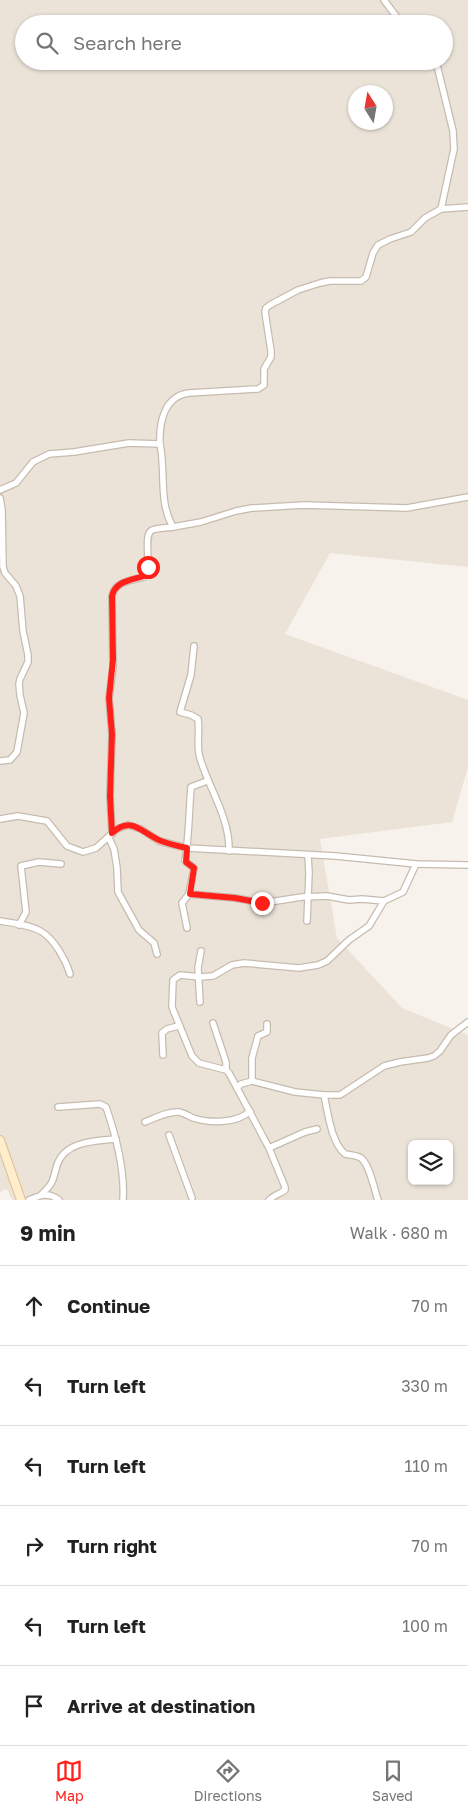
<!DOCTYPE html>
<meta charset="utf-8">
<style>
body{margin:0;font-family:"Golos Text",sans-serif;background:#f2f2f2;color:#222}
.controls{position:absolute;right:15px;bottom:15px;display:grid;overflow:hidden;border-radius:8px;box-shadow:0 1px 4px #0004}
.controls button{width:45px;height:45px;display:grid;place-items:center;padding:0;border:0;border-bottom:1px solid #e0e0e0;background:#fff;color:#222;font:25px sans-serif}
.compass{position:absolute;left:348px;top:85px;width:45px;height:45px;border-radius:50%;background:#fff;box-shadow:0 1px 4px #0004;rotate:349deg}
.stop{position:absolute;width:15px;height:15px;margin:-11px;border:4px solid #ff2119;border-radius:50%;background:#fff}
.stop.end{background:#ff2119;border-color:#fff;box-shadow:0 1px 5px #0008}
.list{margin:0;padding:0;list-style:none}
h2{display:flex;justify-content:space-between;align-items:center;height:65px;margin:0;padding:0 20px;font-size:21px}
h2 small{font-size:16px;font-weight:400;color:#767676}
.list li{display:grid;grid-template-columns:32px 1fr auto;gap:15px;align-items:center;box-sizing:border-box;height:80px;padding:0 20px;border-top:1px solid #e0e0e0}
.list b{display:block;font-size:19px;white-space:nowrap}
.list em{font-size:16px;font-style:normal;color:#767676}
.icon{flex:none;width:28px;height:28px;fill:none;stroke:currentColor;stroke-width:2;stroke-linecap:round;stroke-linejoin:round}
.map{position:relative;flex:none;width:468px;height:1200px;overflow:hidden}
.search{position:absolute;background:#fff;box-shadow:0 1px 4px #0004;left:15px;right:15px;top:15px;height:55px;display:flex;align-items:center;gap:12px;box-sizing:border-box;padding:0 18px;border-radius:28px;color:#767676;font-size:19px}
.sheet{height:545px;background:#fff}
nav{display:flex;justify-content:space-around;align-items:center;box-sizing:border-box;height:70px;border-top:1px solid #e0e0e0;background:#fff;font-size:14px;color:#767676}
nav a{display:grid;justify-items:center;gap:2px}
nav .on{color:#ff2119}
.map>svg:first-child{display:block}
.residential{fill:#ebe3d8;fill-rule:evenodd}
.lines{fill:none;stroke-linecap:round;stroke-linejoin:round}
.street-casing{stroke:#c7bbaf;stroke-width:8}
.secondary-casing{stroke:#dbc196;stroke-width:10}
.street{stroke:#fff;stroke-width:5.5}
.secondary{stroke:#ffedcc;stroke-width:8}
.route{stroke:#ff2119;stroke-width:6}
</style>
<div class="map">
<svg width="468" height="1200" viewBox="0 0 468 1200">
<rect width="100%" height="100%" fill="#f7f2eb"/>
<path class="residential" d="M0 0H468V567L330 553 285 634 468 700V767L452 822 320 839 337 938 402 1008 468 1035V1200H12L7 1189 0 1192ZM24 24H444V61H24ZM356 92H386V122H356ZM412 1144H449V1181H412Z"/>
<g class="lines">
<g class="street-casing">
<g id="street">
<polyline points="384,0 402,24"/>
<polyline points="441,209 468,207"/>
<path d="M160 444C159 423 164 396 189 393L258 389 264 385V369L271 357V351L265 312 266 308 270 305 298 290 320 283 330 281H361L366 277 373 253 378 245 390 239 411 232 425 218 441 209 454 149 453 131 436 61"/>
<path d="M0 490 16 483 33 462 49 454 74 452 129 443 160 444C166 472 158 501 173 527L201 522 236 511 252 508 304 505 407 508 468 497"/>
<polyline points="0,498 2,510 3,567 5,573 16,586 20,596 23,631 28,655 28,662 20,679 19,684 20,695 24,713 17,752 10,760 0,761"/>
<path d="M194 646 191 675 180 712 191 715 198 719C200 732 196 746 200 758 209 789 230 818 229 851"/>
<polyline points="0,819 18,816 47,821 67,846 83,852 96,848 117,829 128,825 141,829 159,841 187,848 336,856 416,864 468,865"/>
<path d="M112 833 110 796 112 734 109 698 113 667 112 596C115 581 132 580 144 577 153 564 142 536 152 530 158 528 167 528 173 527"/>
<polyline points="109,838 114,849 117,868 118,892 139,930 154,943 157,954"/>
<path d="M189 894 194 868 185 861C189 836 189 812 191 787L207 781"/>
<path d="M0 921C13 923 31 925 42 932 55 940 66 961 70 974"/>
<polyline points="307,921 309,873 308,856"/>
<polyline points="19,925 26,912 21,866 39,862 61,864"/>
<polyline points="187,928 182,903 189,894 235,898 263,903 302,897 327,896 349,900 362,899 384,901 403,892 416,864"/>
<polyline points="200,1002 198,968 201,951"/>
<polyline points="213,1023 226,1062 226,1070"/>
<polyline points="163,1055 162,1033 167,1029 178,1026"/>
<polyline points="252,1081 252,1058 258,1036 267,1032 267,1024"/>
<polyline points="237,1088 241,1084 252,1081 295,1092 324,1095"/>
<path d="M58 1107 100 1104 106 1107C116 1136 125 1169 123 1200"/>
<path d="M145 1122C155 1118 168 1111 179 1112 184 1113 189 1116 193 1118 209 1123 237 1124 250 1111"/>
<polyline points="169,1135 192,1198"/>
<polyline points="269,1148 305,1132 317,1129"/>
<path d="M41 1195C55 1181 52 1182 57 1165 65 1141 95 1141 116 1139"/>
<path d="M29 1200C40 1195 49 1192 59 1200"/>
<path d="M269 1200C274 1195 280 1194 285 1190V1187L269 1148 229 1073 226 1070 199 1063 192 1056 172 1007 173 980 180 975 200 977 213 976 232 965 244 963 299 968 318 965 327 961 349 940 369 926 384 901"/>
<path d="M378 1200C374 1189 370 1165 361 1158 357 1155 350 1155 345 1154 331 1142 328 1113 324 1095H340L384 1066 400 1062 428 1058 434 1056 440 1051 451 1035 468 1022"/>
</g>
</g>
<g class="secondary-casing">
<polyline id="secondary" points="0,1140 21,1200"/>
</g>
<use href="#street" class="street"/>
<use href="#secondary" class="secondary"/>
</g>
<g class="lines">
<path class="route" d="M148 567 144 576C132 580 115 581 112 596L113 660 109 698 112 734 110 796 112 833C132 815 142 833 161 841 169 844 178 846 187 848L186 862 194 868 190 894 235 898 262 903"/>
</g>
</svg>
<div class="controls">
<button><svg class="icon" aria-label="layers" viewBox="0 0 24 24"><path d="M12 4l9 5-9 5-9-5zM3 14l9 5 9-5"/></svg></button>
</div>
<svg class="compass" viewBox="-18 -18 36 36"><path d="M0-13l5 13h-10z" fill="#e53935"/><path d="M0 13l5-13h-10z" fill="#767676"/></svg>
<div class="stop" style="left:148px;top:567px"></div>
<div class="stop end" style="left:262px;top:903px"></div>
<div class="search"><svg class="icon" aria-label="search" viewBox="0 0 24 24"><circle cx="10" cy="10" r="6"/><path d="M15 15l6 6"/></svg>Search here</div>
</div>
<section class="sheet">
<h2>9 min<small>Walk · 680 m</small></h2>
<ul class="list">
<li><svg class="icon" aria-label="ahead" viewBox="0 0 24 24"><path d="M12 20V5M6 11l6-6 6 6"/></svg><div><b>Continue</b></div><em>70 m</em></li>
<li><svg class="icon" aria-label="left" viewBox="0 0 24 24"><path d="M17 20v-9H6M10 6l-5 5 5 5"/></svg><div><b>Turn left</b></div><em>330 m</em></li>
<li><svg class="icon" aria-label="left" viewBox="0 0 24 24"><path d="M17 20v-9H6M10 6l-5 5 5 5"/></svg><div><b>Turn left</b></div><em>110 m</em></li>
<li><svg class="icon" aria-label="right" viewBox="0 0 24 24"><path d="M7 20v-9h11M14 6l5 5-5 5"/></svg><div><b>Turn right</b></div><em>70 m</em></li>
<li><svg class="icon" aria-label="left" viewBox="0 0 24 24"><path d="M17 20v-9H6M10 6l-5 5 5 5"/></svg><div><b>Turn left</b></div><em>100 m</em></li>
<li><svg class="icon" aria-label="arrive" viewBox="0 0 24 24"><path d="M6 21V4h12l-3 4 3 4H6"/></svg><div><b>Arrive at destination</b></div></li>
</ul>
</section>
<nav>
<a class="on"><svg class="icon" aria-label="map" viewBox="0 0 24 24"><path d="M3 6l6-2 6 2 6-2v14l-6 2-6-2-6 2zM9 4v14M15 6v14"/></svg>Map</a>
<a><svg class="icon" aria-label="directions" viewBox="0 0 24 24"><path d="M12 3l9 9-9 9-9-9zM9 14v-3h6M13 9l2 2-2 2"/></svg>Directions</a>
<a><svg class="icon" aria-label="saved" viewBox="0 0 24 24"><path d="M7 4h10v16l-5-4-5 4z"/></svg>Saved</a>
</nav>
